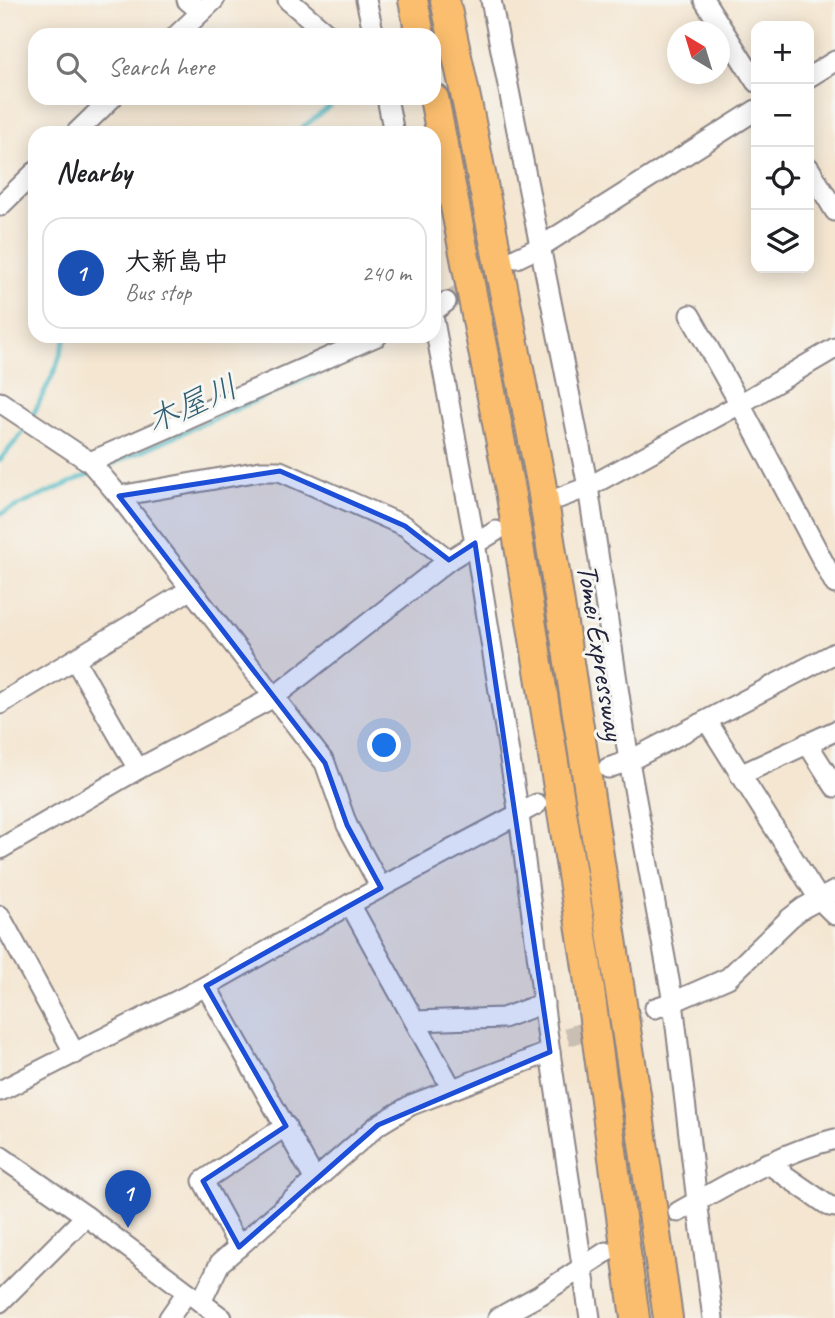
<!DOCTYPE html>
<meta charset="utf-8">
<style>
body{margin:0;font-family:Caveat,"Klee One",sans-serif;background:#f6f6f6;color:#202124}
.controls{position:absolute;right:21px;top:21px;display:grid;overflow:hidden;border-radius:14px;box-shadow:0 4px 18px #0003}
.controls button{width:63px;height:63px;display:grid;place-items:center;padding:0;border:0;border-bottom:2px solid #e0e0e0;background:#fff;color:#202124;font:35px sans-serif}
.compass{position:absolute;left:667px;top:21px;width:63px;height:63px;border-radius:50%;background:#fff;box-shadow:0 4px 18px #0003;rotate:322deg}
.you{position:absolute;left:385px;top:746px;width:24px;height:24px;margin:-18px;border:5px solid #fff;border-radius:50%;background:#1a73e8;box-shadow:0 0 0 10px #1a73e833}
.badge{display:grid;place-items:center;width:46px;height:46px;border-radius:50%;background:#1f6fb2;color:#fff;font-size:23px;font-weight:700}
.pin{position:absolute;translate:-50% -58px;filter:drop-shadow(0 2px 4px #0008)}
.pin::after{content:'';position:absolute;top:37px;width:24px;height:21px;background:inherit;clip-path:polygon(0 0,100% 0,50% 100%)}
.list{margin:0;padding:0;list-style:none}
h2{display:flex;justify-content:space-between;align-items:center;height:91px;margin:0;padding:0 28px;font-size:30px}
h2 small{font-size:23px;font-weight:400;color:#757577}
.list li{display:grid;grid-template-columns:46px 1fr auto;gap:21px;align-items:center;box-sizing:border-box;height:112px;margin:0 14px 14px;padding:0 14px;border:2px solid #e0e0e0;border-radius:21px}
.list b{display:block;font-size:26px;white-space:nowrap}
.list p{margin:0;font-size:23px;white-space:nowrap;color:#757577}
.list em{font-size:23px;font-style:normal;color:#757577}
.icon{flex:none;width:38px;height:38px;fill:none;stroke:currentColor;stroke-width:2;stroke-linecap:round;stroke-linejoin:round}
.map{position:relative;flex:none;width:835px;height:1318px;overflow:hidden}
.search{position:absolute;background:#fff;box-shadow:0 4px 18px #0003;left:28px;top:28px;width:413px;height:77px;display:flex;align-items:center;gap:18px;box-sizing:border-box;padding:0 24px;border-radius:21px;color:#757577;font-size:26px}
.panel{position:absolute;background:#fff;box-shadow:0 4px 18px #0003;left:28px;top:126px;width:413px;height:217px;border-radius:21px}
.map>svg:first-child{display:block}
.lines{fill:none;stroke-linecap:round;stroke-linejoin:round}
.stream{stroke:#4bb9c4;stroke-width:4.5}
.minor-tunnel{stroke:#cabfb3;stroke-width:19;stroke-dasharray:19 10;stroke-linecap:butt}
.minor-casing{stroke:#8b8486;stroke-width:23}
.highway-casing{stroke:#8b8486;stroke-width:32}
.minor{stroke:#fff;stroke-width:19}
.highway{stroke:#fbbe6e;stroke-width:28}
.marked{fill:#1d4ed8;fill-opacity:0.2;stroke:#1d4ed8;stroke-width:5;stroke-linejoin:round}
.labels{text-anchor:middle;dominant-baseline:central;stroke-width:6;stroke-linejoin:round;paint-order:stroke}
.street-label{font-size:30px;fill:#22223b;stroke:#f6f6f2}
.water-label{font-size:32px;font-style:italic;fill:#325e72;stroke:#f6f6f2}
</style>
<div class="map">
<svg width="835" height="1318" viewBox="0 0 835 1318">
<rect width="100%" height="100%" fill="#f6f6f2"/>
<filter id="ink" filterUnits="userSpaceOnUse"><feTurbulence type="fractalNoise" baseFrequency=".0143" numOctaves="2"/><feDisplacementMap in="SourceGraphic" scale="14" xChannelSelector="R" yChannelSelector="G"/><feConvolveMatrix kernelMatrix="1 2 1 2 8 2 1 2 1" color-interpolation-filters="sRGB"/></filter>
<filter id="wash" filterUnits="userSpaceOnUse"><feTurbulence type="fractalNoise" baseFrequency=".00686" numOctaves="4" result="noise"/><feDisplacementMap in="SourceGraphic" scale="28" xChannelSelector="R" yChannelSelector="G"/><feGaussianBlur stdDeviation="1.57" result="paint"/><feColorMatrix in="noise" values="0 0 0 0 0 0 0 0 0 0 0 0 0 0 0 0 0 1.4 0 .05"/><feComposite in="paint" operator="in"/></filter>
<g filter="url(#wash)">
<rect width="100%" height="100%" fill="#f4e6d1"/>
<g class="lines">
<g class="stream">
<polyline points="295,133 341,98"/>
<polyline points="32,417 56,368 66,336"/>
<polyline points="0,460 25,430"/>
<polyline points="103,468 402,336"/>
<polyline points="0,514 92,473"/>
</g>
</g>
</g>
<g filter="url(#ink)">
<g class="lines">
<g class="minor-tunnel">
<polyline points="446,302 508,264"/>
<polyline points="567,1037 655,1008"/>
</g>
<g class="minor-casing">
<g id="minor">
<polyline points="187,0 201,12"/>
<polyline points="288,0 329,35"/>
<polyline points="366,0 374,35"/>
<polyline points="491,0 588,487 629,761 673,1002 697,1201 713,1318"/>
<polyline points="704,0 756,82"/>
<polyline points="177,35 214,0"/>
<polyline points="809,77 835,61"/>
<polyline points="387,98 394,133"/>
<polyline points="76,133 112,98"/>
<polyline points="809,168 835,211"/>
<polyline points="0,206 35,172"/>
<polyline points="517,258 540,247 756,110"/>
<polyline points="434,311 446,302"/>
<polyline points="690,315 740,404 835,584"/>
<polyline points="434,321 475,543 519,815 549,1046 590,1318"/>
<polyline points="0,402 90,462 119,496 325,763 347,825 381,888"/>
<polyline points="90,462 377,336"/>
<polyline points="119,496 260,471 280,471 405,526 449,560"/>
<polyline points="559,498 588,487 740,404 835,348"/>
<polyline points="75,660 138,769"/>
<polyline points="0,704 191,589"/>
<polyline points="707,721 819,899 835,915"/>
<polyline points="807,743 835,787"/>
<polyline points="608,768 629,761 835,653"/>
<polyline points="740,775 835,731"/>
<polyline points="0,849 138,769 274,697 449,560 496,531"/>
<polyline points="350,904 452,1089"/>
<polyline points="0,916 75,1054"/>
<polyline points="206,986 315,1180"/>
<polyline points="655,1008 673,1002 728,978 790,918 803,908 835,891"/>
<polyline points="415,1021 503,1018 544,1003"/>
<polyline points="0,1091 206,986 350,904 537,804"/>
<polyline points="0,1156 86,1216 222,1318"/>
<polyline points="767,1163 829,1206 835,1207"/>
<path d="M678 1212C729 1184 778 1153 835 1139"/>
<polyline points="239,1247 203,1181 286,1126"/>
<polyline points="0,1302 86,1216"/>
<polyline points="201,1302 220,1263 378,1125 411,1105 550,1052"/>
<polyline points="169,1318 187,1292"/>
<polyline points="498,1318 540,1295 606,1252"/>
</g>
</g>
<g class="highway-casing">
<g id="highway">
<polyline points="413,0 420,35"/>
<polyline points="445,0 470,117 541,482 636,1094 668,1318"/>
<polyline points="434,98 510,490 586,961 635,1318"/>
</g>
</g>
<use href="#minor" class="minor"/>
<use href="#highway" class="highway"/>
</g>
</g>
<path class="marked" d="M280 471 405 526 449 560 475 543 550 1052 378 1125 239 1247 203 1181 286 1126 206 986 381 888 347 825 325 763 119 496Z"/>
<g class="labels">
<g class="street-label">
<text transform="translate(601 652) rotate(81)">Tomei Expressway</text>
</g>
<g class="water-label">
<text transform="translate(192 404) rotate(-24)">木屋川</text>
</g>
</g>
</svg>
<div class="controls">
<button>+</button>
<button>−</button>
<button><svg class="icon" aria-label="locate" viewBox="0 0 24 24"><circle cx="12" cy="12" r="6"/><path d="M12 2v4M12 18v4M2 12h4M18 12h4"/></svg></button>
<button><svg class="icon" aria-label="layers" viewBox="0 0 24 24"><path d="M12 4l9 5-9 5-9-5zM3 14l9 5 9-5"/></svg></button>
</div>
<svg class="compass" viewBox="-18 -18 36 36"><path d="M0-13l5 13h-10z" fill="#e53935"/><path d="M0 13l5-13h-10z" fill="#757577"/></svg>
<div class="you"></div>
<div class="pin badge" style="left:128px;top:1228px;background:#1a4fb4">1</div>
<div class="search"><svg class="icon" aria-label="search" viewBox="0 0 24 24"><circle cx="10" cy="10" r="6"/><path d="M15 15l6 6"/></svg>Search here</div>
<section class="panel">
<h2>Nearby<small></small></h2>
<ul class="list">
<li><span class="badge" style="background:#1a4fb4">1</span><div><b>大新島中</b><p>Bus stop</p></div><em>240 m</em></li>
</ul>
</section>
</div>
